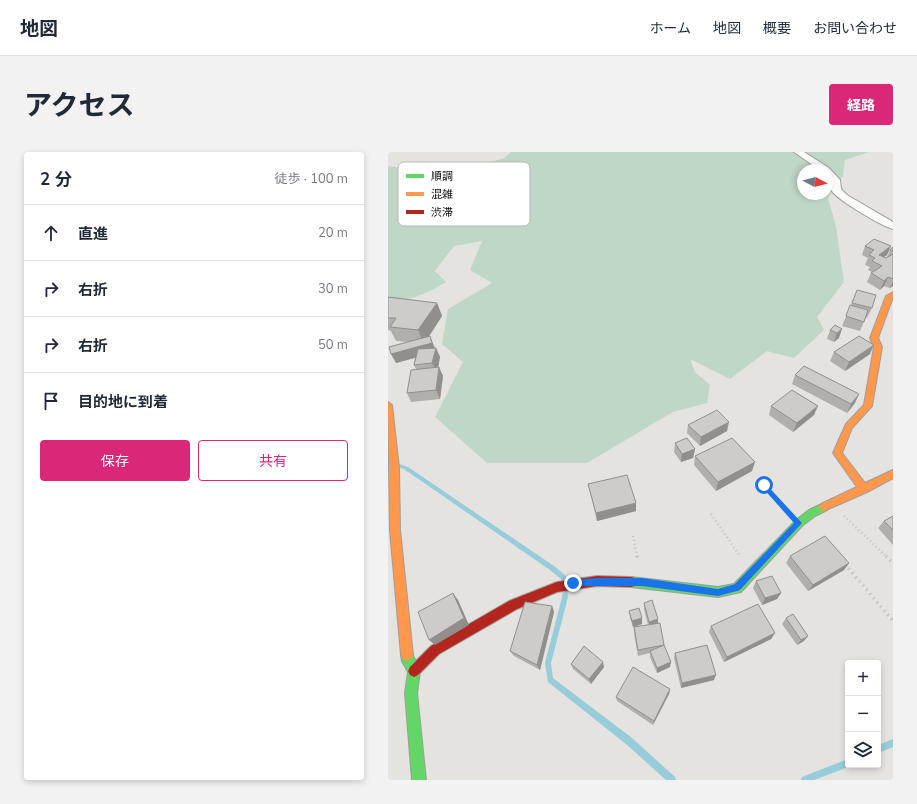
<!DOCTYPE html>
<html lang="ja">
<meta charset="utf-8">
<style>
body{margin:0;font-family:"Nunito Sans","Noto Sans JP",sans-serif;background:#f2f2f3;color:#1f2937}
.controls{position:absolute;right:12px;bottom:12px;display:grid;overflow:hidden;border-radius:4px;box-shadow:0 2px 6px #0003}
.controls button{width:36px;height:36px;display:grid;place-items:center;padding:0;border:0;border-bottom:1px solid #e0e1e3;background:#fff;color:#1f2937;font:20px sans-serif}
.compass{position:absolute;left:409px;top:12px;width:36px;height:36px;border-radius:50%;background:#fff;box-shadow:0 2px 6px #0003;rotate:97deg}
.stop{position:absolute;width:12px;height:12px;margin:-9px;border:3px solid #1a73e8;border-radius:50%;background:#fff}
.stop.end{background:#1a73e8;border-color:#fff;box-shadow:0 1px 4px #0008}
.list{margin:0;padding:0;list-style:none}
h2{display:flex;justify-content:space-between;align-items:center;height:52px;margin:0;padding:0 16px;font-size:17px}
h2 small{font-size:13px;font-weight:400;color:#747a83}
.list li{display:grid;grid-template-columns:26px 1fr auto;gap:12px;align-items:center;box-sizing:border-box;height:56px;padding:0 16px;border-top:1px solid #e0e1e3}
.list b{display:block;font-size:15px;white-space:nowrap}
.list em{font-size:13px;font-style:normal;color:#747a83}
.actions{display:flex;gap:8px;padding:12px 16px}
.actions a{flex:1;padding:9px 0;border:1px solid #db2777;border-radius:4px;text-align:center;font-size:14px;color:#db2777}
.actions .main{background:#db2777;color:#fff}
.icon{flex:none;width:22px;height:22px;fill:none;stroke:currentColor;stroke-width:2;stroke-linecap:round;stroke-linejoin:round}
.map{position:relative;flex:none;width:505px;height:628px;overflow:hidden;border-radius:4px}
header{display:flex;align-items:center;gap:24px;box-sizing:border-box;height:56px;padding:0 20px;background:#fff;border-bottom:1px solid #e0e1e3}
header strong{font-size:19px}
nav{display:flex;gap:22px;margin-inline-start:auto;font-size:14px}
.intro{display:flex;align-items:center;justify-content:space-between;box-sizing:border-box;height:96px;padding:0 24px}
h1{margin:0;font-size:28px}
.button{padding:10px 18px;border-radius:4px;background:#db2777;color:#fff;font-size:14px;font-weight:700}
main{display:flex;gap:24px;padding:0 24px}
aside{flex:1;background:#fff;border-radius:4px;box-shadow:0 2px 6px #0003}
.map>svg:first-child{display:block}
.green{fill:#bfd7c7;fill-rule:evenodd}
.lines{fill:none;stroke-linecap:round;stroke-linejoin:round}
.stream{fill:#97ccda;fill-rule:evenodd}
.street-casing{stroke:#9f9e9b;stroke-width:2}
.fast-casing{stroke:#9f9e9b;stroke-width:2}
.slow-casing{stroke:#9f9e9b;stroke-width:2}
.jam-casing{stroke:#9f9e9b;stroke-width:2}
.path-far1{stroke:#c3c2c0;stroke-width:2.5;stroke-dasharray:1 3;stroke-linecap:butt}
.path{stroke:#c3c2c0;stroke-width:3.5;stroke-dasharray:1.5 4;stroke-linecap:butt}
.street{fill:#fbfbfa;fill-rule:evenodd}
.fast{fill:#63d668;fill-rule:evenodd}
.slow{fill:#ff974d;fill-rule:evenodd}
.jam{fill:#b3261e;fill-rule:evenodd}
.wall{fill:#b0afac}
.shaded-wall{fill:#908f8c}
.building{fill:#cdccc8;stroke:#908f8c}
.route{fill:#1a73e8}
.key{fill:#fff;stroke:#b7b7b6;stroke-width:1}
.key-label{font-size:11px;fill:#0f0e0b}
</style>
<header>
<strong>地図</strong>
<nav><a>ホーム</a><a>地図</a><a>概要</a><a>お問い合わせ</a></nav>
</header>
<div class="intro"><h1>アクセス</h1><a class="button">経路</a></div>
<main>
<aside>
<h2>2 分<small>徒歩 · 100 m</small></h2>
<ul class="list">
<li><svg class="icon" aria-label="ahead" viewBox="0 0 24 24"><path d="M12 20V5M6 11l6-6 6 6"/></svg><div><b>直進</b></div><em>20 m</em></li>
<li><svg class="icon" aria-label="right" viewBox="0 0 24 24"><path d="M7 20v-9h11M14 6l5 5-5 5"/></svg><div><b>右折</b></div><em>30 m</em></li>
<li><svg class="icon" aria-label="right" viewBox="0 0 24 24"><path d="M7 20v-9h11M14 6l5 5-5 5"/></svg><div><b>右折</b></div><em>50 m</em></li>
<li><svg class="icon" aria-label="arrive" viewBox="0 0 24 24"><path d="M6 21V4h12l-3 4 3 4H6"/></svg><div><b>目的地に到着</b></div></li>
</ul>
<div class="actions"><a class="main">保存</a><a>共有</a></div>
</aside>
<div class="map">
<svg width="505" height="628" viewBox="0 0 505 628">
<rect width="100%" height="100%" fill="#e4e3df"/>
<path class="green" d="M123 0H481L457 8 455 24 440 46 448 74 456 130 429 165 436 178 406 206 379 199 342 227 302 207 307 220 322 233 319 251 285 260 199 311H99L47 265 75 210 54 192 60 157 104 131 82 118 94 89 66 94 47 119 58 130C37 142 25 148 0 150V14L44 21 81 35 117 38 99 25 86 13 115 7ZM415 18H439V42H415Z"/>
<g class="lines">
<g class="stream">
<polygon points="0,308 20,315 166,414 177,423 179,428 178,430 176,431 174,430 173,427 162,418 16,317 0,312"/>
<polygon points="177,437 179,438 180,445 163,511 165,526 244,586 287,625 288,628 278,628 238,592 160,530 157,511 174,445 175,438"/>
<polygon points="505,587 505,595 490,601 490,593"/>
<polygon points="460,607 460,613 463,613 463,614 426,628 413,628 414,625"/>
</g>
<g class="street-casing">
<path id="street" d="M406 0H416L441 16 452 28 453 37 459 43 505 70V77C495 75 448 47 444 39 441 34 443 30 439 25V18H432Z"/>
</g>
<g class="fast-casing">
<g id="fast">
<polygon points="436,351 439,352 441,355 439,358 427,364 414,374 353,440 330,445 243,435 239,434 238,430 239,426 243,425 330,435 346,432 408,368 421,358"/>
<polygon points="19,497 23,499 32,519 29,541 38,628 24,628 17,541 20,520 14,509 13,503 15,499"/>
</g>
</g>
<g class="slow-casing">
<g id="slow">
<polygon points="505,140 505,145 490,186 494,195 484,254 464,276 454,301 477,331 505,318 505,326 479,340 436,359 433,358 431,355 433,352 469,335 445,301 458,272 476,253 486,195 482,186 498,144"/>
<polygon points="0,250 4,253 11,316 12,378 25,503 23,507 19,509 15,507 13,503 2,378"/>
</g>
</g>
<g class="jam-casing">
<polygon id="jam" points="209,424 243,425 247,426 248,430 247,434 243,435 209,434 169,440 129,457 51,502 30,523 26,525 22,523 20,519 22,515 43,494 121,449 169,430"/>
</g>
<g class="path-far1">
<polyline points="376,333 399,358"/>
<polyline points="323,362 352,404"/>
<polyline points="456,364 499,405"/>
<polyline points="245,384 249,405"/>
</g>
<g class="path">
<polyline points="249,404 250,409"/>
<polyline points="498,404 505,411"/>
<polyline points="457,412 505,469"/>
</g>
<use href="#street" class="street"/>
<use href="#fast" class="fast"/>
<use href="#slow" class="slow"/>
<use href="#jam" class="jam"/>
</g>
<g class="wall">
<polygon points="477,94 503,94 499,103 496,105 498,106 499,105 502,98 505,95 505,134 502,136 496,134 492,138 479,130 483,121 484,120 480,118 482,115 477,113 480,106 474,103"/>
<polygon points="469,138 484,156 479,166 478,165 472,179 454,174"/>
<polygon points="0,145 49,151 54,164 41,184 47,196 48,196 52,205 50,215 55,224 52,247 23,250 19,241 28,217 26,213 27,206 8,211 19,190 8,189 3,179 0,178"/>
<polygon points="447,173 451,186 446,190 439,187 442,178"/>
<polygon points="446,200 482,202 457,219 442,209"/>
<polygon points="407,223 467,251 459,261 404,232"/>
<polygon points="383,254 426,263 405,280 381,263"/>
<polygon points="300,273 339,279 312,294 299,281"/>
<polygon points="287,291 307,297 305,306 293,310 286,300"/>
<polygon points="307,304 364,319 328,339 306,313"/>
<polygon points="200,332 248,359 209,369 202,340"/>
<polygon points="505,364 505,393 490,376 496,369"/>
<polygon points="402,404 461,411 456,418 420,439 398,411"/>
<polygon points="368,429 393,441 389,447 374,453 365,436"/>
<polygon points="256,451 270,471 282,515 269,521 262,505 262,501 250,504 246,481 246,475 260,473 256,457"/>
<polygon points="164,454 166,460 152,518 126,504 122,499"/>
<polygon points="241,459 254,466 254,472 245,475 242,466"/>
<polygon points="398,466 416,489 409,493 394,472"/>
<polygon points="323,474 387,481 383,487 336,510 321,480"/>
<polygon points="287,501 326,528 293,536 286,506"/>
<polygon points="183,512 216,515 203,532 185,517"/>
<polygon points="282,537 281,542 265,573 229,549 228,545"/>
</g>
<g class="shaded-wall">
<polygon points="503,94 499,103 488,111 491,103"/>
<polygon points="500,125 496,134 492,138 496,129"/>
<polygon points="505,129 505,134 502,136"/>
<polygon points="49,151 54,164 36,192 30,178"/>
<polygon points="454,177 451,186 446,190 449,181"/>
<polygon points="42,184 48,199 48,196 52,205 49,221 44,211 47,200 8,211 3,202"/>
<polygon points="486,193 482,202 457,219 461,210"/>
<polygon points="51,215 55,224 52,247 48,238"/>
<polygon points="471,242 467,251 459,261 463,252"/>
<polygon points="430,254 426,263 405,280 409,271"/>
<polygon points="341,270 339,279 312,294 313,285"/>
<polygon points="307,297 305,306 293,310 294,302"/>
<polygon points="367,310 364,319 328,339 330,330"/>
<polygon points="248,351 248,359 209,369 208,361"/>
<polygon points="461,411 456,418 420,439 425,433"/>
<polygon points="65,441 70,448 81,473 47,493 41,488"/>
<polygon points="393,441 389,447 374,453 377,446"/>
<polygon points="164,454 166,460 152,518 149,513"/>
<polygon points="254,466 254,472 245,475 244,469"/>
<polygon points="270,467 270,473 261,476 261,470"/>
<polygon points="387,481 383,487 336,510 339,505"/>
<polygon points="420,484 416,489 409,493 413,488"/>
<polygon points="215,510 216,515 203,532 201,527"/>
<polygon points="283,510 282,515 269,521 269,516"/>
<polygon points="328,523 326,528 293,536 294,531"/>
<polygon points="282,537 281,542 265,573 266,569"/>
</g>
<g class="building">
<polygon points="486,87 503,94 491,103 498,106 505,102 505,127 500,125 496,129 483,121 494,114 484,109 487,106 481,103 486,98 477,94"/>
<polygon points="505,95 505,99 502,98"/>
<polygon points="469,138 488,143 484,156 464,151"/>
<polygon points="0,145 49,151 30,178 2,175 8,166 0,166"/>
<polygon points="462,153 480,158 476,170 458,164"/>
<polygon points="447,173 454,177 449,181 442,178"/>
<polygon points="42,184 44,191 3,202 1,195"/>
<polygon points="471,184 486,193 461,210 446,200"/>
<polygon points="48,196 44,211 26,213 30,197"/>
<polygon points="416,214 471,242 463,252 407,223"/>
<polygon points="51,215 48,238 19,241 23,218"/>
<polygon points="404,238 430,254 409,271 383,254"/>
<polygon points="329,258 341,270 313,285 300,273"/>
<polygon points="299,286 307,297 294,302 287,291"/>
<polygon points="344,286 367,310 330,330 307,304"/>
<polygon points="239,323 248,351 208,361 200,332"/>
<polygon points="505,364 505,378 496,369"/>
<polygon points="437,384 461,411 425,433 402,404"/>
<polygon points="384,424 393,441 377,446 368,429"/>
<polygon points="65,441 76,466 41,488 30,460"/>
<polygon points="264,448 270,467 261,470 256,451"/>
<polygon points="137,450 164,454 149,513 122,499"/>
<polygon points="370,452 387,481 339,505 323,474"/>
<polygon points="251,456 254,466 244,469 241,459"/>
<polygon points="405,462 420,484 413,488 398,466"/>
<polygon points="272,471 276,493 250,498 246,475"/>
<polygon points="276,493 283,510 269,516 262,499"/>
<polygon points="319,493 328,523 294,531 287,501"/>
<polygon points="196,494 215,510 201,527 183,512"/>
<polygon points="245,515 282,537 266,569 228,545"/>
</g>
<polygon class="route" points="376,330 414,371 352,438 349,439 330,444 254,434 182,434 182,429 185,428 209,426 254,426 330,437 347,432 406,371 374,335 374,331"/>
<rect x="10" y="10" width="132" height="64" rx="6" class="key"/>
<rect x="18" y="22" width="18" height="4" fill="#63d668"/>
<rect x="18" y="40" width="18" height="4" fill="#ff974d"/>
<rect x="18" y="58" width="18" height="4" fill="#b3261e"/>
<g class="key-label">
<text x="43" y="28">順調</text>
<text x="43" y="46">混雑</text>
<text x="43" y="64">渋滞</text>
</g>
</svg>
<div class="controls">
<button>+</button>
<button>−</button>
<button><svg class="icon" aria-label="layers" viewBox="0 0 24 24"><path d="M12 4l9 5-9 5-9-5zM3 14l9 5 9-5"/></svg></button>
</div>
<svg class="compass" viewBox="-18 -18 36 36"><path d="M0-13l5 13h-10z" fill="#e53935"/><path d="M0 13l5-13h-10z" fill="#747a83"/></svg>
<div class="stop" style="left:376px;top:333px"></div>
<div class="stop end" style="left:185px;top:431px"></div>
</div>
</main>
